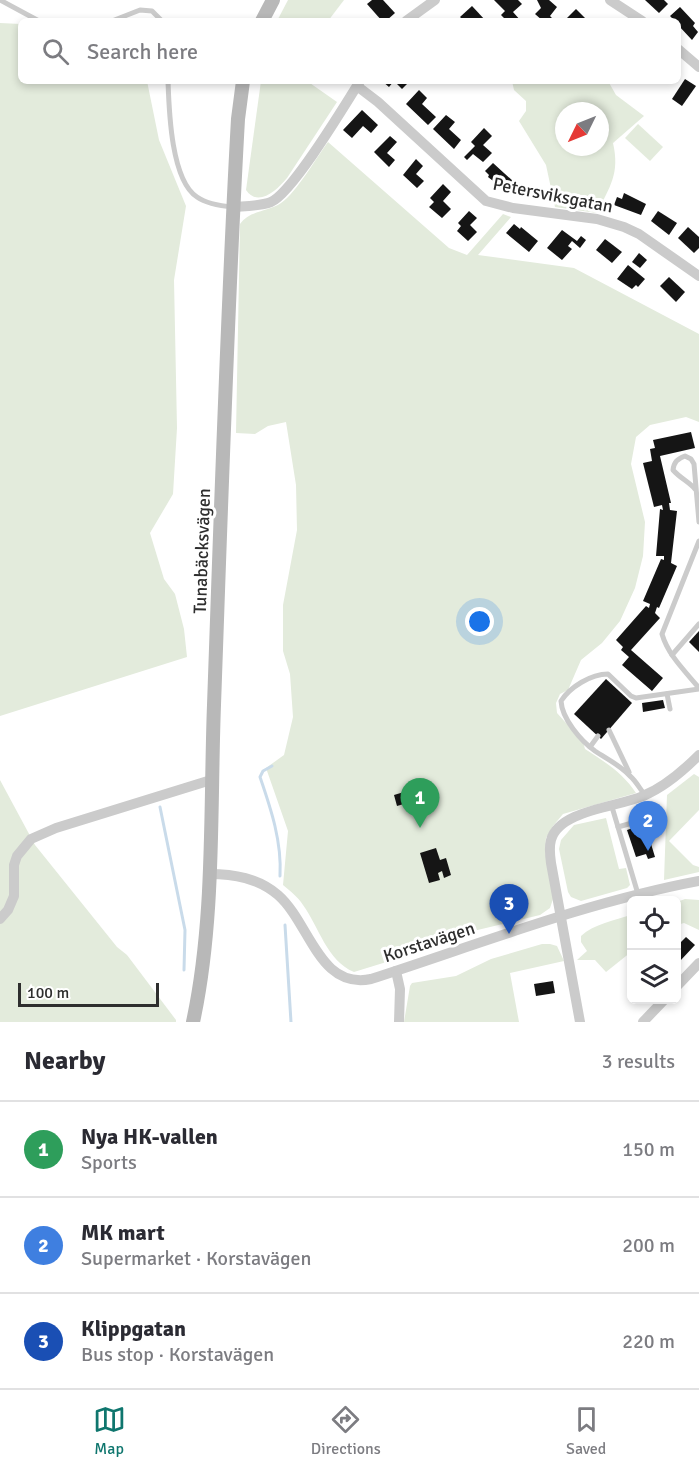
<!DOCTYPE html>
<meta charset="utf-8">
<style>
body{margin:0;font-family:Signika,sans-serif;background:#f7f7f7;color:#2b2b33}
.controls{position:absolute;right:18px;bottom:18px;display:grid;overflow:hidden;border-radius:9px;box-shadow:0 3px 9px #0003}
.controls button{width:54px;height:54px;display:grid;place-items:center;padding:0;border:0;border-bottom:2px solid #e1e1e2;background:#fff;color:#2b2b33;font:30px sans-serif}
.compass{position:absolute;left:555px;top:102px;width:54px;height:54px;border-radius:50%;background:#fff;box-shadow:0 3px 9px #0003;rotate:227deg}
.scale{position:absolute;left:18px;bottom:15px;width:141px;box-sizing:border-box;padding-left:6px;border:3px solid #2e2e2e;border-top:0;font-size:16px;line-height:21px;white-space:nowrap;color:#2e2e2e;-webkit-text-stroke:4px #fff;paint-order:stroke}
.you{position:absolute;left:480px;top:622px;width:21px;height:21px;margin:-15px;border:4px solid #fff;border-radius:50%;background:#1a73e8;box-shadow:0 0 0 9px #1a73e833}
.badge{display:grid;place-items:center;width:39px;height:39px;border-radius:50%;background:#0f766e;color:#fff;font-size:20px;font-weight:700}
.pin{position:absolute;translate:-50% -50px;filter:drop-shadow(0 2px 3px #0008)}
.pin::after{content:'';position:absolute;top:32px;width:21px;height:18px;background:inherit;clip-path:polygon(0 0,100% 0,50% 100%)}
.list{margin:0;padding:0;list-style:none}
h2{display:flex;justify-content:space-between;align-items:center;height:78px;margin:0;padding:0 24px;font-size:26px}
h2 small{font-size:20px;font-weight:400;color:#7c7c81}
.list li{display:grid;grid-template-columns:39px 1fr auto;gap:18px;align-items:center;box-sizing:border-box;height:96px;padding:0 24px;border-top:2px solid #e1e1e2}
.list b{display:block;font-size:22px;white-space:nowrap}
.list p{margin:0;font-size:20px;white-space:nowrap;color:#7c7c81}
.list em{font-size:20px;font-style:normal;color:#7c7c81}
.icon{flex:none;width:33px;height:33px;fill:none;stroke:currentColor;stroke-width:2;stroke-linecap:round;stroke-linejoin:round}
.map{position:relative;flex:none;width:699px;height:1022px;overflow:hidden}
.search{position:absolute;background:#fff;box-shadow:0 3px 9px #0003;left:18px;right:18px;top:18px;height:66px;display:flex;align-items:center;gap:15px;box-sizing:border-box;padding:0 21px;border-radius:9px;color:#7c7c81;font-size:22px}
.sheet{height:366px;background:#fff}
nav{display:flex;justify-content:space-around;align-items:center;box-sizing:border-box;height:84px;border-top:2px solid #e1e1e2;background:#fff;font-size:16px;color:#7c7c81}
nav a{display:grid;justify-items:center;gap:3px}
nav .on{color:#0f766e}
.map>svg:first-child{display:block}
.green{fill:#e3ebdc;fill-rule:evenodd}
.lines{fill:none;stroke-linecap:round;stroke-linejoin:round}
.stream{stroke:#c9dbea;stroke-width:3}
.building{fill:#151515}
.lane{stroke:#cbcbcb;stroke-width:5}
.street{stroke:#cbcbcb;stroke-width:10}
.secondary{stroke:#b8b8b8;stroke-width:14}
.labels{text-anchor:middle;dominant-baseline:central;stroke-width:6;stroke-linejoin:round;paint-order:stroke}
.street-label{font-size:18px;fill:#2e2e2e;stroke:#fff}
</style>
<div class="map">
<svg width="699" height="1022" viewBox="0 0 699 1022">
<rect width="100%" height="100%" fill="#fff"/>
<g class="green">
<polygon points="288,0 344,0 328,21 277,21"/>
<polygon points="0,23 21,24 21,81 147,81 159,140 186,206 174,280 177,428 173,494 150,533 164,579 175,594 184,629 187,657 0,716"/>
<path d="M261 81H307L337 102 287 178C277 190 258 208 246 190Z"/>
<path d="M512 81H608L616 95 644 116 613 143C620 174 610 186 597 213L555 207 546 165 519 121 526 111V101L514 90ZM564 111H600V147H564Z"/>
<polygon points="638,124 663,147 650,161 625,138"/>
<path d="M328 142 449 248 467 255 503 214 511 217 478 255 574 268 699 334V422L686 417 650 425 636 437 631 464 645 522 643 556 635 588 620 621 602 643 581 660 568 690 560 694 556 703 557 713 583 742 585 749C605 762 623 773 636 793L563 814 553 826 546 838 545 852 554 896 550 908 540 915 465 933 448 943 354 972C327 961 319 927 303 905 298 897 290 891 283 885L288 831 266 768 284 755 293 717 290 674 283 651V605L297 530 296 485 286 422 268 426 255 434 236 433 240 224C250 210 268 212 281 203 297 192 316 158 328 142Z"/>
<polygon points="694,774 699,777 699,810 669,841 693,865 699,867 699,872 664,880 667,795"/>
<polygon points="0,780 35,845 117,947 127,955 176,1020 176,1022 0,1022"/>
<polygon points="606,818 619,869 626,868 630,885 627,888 581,901 571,897 568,892 559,849 561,840 574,825"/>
<polygon points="685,899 699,900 699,930 684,923 677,925 677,902"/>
<path d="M631 915V952L606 972 595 960H577L587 951 581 942V936C594 924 615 920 631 915Z"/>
<polygon points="542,944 550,944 557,946 564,961 510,973 519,1022 404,1022 410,986 412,983 456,976 491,959"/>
</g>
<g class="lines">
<g class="stream">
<path d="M272 766 263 771 260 777C271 809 282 842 280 876"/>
<polyline points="160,807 185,930 184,970"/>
<polyline points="285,925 291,1022"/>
</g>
</g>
<g class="building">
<polygon points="372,0 383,0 395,13 386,21 382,21 367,4"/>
<polygon points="494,0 518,0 522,4 513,12 521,21 507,21 501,15 505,11"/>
<polygon points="537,0 549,0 557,7 550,16 553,19 551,21 543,21 535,14 541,8"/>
<polygon points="645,0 664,0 668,4 659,13"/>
<polygon points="472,6 486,21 464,21 460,17"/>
<polygon points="680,7 695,23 693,26 698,32 692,40 678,25 678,21 675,21 670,16"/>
<polygon points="576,9 588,21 571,21 567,18"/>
<polygon points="685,79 696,86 682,106 672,99"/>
<polygon points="382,81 410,81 402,89 394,81 389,87"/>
<polygon points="419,90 427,98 422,104 436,117 428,125 406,104"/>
<polygon points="362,110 378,125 371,133 363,126 352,138 343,130"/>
<polygon points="446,115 455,122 449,129 461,140 454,149 433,129"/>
<polygon points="484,128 492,136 483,145 492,153 483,162 473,154 467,160 464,157 475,146 471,142"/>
<polygon points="390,136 397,142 387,153 395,160 389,167 374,152"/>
<polygon points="416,159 423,166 416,174 424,181 417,188 403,175"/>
<polygon points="493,163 514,182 506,191 488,177 489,175 485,171"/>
<polygon points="443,184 451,192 443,201 451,209 442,218 429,207 434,202 430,198"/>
<polygon points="624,193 646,204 641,215 614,205 617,197 622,199"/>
<polygon points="469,211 477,218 470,225 477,232 468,241 457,231 461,226 458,223"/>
<polygon points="658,211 677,223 669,235 651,221"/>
<polygon points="514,224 520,229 521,227 538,241 529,252 506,233"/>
<polygon points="688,227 699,237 699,248 694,253 678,238"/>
<polygon points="562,230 577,241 581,236 586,240 580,248 572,241 568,246 572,249 562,260 547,248"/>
<polygon points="605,239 622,252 612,263 596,250"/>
<polygon points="639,253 647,260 640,268 632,262"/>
<polygon points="628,265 645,279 638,287 636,285 632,289 617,279"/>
<polygon points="669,277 685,292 676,302 660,286"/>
<polygon points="691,432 695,448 660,456 671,503 669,503 670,510 677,511 671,563 677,566 659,608 657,607 655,613 660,618 631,650 663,678 652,691 622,665 629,657 621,650 623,647 616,640 646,606 649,608 650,604 643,601 661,559 664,560 664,556 656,556 660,509 663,510 662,505 654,507 643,463 652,461 650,449 655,448 653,440"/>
<polygon points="699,631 699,652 689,642"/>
<polygon points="606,679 632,703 601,739 574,714"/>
<polygon points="663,700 665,708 643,712 642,703"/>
<polygon points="404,792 407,803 397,806 394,795"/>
<polygon points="645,824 655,857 648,859 646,854 636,857 627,830"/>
<polygon points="436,848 440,860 446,858 451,875 444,878 442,871 438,873 440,880 429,883 420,853"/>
<polygon points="686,937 695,945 680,961 676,957 676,947"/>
<polygon points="553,981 555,993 536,996 534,984"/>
</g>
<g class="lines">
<g class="lane">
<polyline points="0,0 39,21"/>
<polyline points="112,21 140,10 152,11 162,21"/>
<path d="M168 81C169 110 171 180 197 197 207 204 221 206 233 207"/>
<path d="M695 489C689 482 680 478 673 470 674 462 677 459 685 456L691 459 694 464 699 522"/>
<path d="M699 541 662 634C668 655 685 671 699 688"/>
<polyline points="672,655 699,624"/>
<polyline points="667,694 670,709"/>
<polyline points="609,730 629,772"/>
<polyline points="590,747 598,736"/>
<path d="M645 795C640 789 636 781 630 776 620 765 607 759 595 751 581 741 562 719 561 701 570 687 591 674 608 674L631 696 636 698 699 689"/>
<polyline points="612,807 618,827"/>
<polyline points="638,894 618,827 646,819"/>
</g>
<g class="street">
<polyline points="610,0 642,21"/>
<polyline points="406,21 435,0"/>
<polyline points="678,49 699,67"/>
<polyline points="357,86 378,102 486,201 513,208 597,219 624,227 639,234 699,276"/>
<path d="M234 207C247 206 260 206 271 202 293 192 345 105 360 81"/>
<path d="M209 874C234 874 258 878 278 895 310 923 319 990 371 979 479 944 587 902 699 881"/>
<polyline points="0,919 8,910 14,896 14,865 17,856 31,839 56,828 211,780"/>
<polyline points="396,971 400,989 399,1022"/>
<polyline points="676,987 699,963"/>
<path d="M580 1022 551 863C550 856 549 847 551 840 559 810 618 807 643 796 665 787 683 771 699 755"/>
<polyline points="643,1022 664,1000"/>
</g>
<g class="secondary">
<polyline points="262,21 273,0"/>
<path d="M193 1022C215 920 210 809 214 705 221 509 227 314 238 119L243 81"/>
</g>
</g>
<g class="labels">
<g class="street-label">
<text transform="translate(553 195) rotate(11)">Petersviksgatan</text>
<text transform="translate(202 551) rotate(-88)">Tunabäcksvägen</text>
<text transform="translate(429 942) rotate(-18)">Korstavägen</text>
</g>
</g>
</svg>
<div class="controls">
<button><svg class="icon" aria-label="locate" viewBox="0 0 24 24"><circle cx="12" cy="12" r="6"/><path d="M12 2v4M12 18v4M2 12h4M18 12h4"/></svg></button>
<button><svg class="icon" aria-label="layers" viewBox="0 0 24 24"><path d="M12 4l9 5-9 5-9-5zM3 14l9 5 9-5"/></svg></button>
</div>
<svg class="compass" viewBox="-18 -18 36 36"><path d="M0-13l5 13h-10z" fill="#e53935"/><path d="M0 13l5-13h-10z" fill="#7c7c81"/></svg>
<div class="scale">100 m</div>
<div class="you"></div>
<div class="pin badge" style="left:420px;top:828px;background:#2e9e5b">1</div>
<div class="pin badge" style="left:648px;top:851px;background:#3f7fe0">2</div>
<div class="pin badge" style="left:509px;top:934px;background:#1a4fb4">3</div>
<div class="search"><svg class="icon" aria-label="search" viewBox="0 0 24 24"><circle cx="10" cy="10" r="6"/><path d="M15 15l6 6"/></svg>Search here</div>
</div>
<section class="sheet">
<h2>Nearby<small>3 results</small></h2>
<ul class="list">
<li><span class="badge" style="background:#2e9e5b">1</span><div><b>Nya HK-vallen</b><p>Sports</p></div><em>150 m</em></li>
<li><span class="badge" style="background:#3f7fe0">2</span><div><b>MK mart</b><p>Supermarket · Korstavägen</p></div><em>200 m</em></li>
<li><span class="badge" style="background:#1a4fb4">3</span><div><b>Klippgatan</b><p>Bus stop · Korstavägen</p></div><em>220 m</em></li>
</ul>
</section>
<nav>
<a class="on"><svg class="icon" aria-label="map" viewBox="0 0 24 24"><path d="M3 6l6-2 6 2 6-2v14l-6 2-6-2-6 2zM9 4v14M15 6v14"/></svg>Map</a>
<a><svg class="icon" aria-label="directions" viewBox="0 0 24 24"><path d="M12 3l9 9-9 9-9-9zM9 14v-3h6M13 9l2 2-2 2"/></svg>Directions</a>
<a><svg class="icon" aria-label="saved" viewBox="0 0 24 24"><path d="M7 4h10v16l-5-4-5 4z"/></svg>Saved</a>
</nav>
